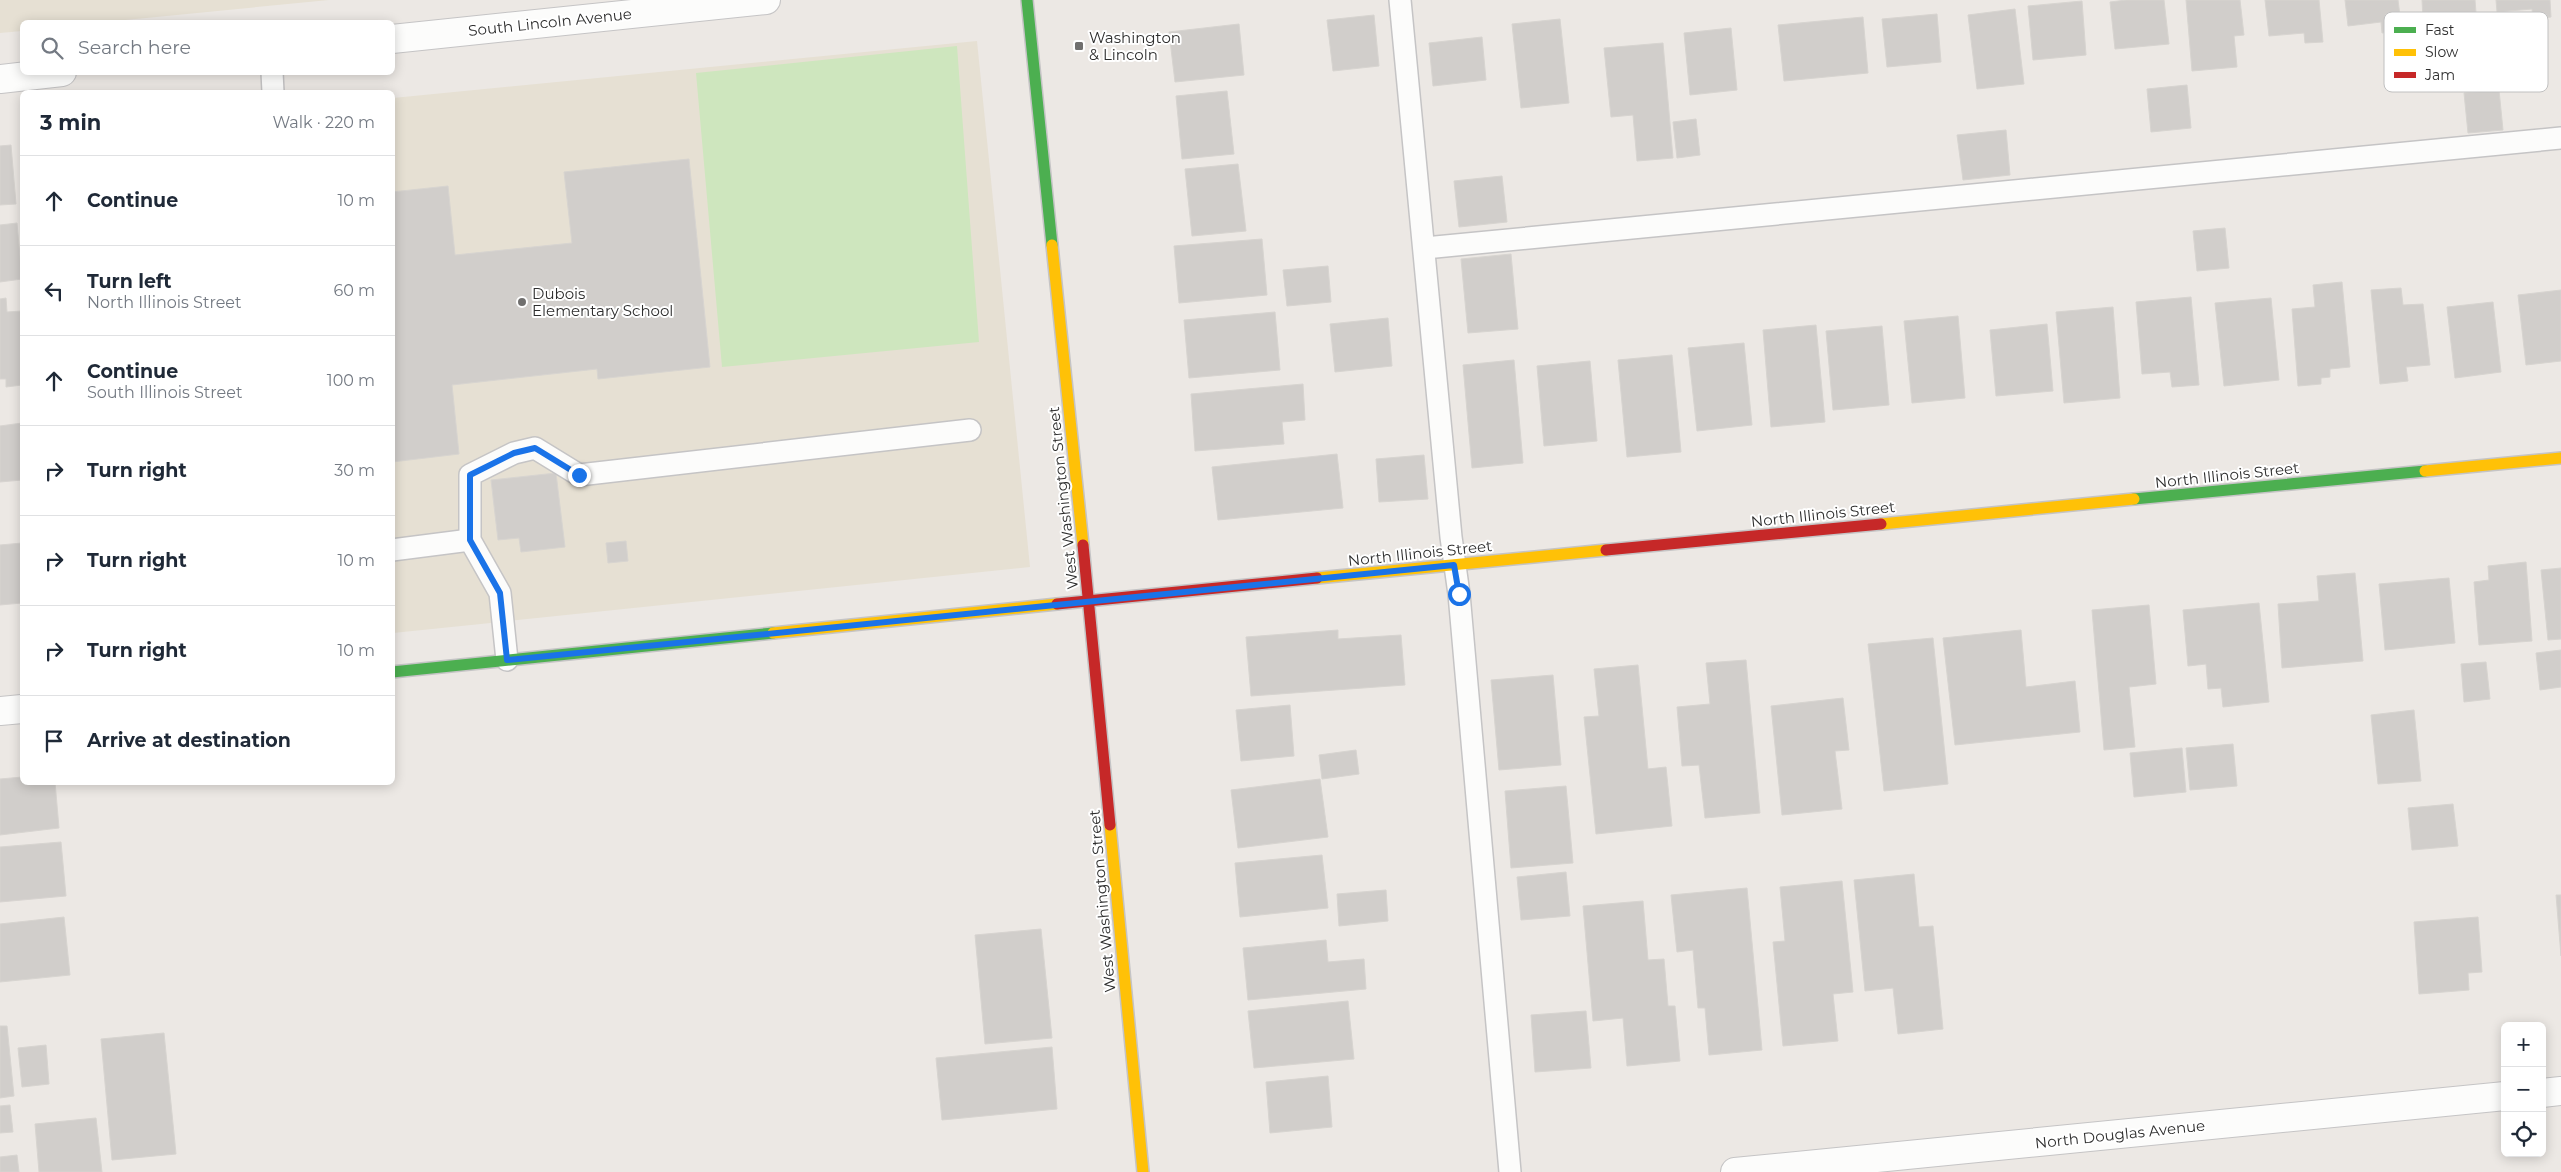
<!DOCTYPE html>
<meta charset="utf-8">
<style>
body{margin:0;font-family:Montserrat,sans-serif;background:#f6f6f7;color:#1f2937}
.controls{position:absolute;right:15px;bottom:15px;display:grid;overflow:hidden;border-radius:8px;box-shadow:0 2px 12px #0003}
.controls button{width:45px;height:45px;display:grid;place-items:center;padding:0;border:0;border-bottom:1px solid #e0e1e3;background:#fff;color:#1f2937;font:25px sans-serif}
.stop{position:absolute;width:15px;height:15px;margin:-11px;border:4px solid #1a73e8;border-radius:50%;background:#fff}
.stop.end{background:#1a73e8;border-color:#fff;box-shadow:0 1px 5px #0008}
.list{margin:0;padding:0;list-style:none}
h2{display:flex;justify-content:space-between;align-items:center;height:65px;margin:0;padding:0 20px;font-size:21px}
h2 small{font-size:16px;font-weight:400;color:#747a83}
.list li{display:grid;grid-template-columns:32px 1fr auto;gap:15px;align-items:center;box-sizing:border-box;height:90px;padding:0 20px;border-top:1px solid #e0e1e3}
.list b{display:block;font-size:19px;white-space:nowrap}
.list p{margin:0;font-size:16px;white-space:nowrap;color:#747a83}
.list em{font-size:16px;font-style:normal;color:#747a83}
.icon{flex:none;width:28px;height:28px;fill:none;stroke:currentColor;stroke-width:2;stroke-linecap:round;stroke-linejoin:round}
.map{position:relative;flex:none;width:2561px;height:1172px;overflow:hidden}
.search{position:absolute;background:#fff;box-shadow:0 2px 12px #0003;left:20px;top:20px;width:375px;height:55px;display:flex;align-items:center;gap:12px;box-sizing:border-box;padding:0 18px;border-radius:8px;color:#747a83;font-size:19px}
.panel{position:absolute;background:#fff;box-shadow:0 2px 12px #0003;left:20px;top:90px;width:375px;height:695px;border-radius:8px}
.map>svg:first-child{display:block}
.education{fill:#e6e0d3}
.green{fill:#cee6be}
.building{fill:#d1cecb;stroke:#d7d4d0}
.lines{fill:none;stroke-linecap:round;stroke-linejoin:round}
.lane-casing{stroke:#c5c4c5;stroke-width:24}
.street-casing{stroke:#c5c4c5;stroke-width:30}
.fast-casing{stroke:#c5c4c5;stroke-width:14}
.slow-casing{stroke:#c5c4c5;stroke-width:14}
.jam-casing{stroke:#c5c4c5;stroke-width:14}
.lane{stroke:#fcfcfb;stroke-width:21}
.street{stroke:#fcfcfb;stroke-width:28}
.fast{stroke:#4caf50;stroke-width:11}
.slow{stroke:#ffc107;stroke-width:11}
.jam{stroke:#c62828;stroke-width:11}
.route{stroke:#1a73e8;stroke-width:6}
.poi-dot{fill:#706f6e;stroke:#fff;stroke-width:2}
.labels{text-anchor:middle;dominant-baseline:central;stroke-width:4;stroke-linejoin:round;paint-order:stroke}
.street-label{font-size:15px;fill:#2e2e2e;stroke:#fff}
.poi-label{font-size:15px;fill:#2e2e2e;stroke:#fff;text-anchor:start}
.key{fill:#fff;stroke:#c0c0c0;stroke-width:1}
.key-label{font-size:14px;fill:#2e2e2e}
</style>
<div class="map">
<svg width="2561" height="1172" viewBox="0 0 2561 1172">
<rect width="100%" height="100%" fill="#ece8e4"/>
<g class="education">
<polygon points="0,0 329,0 105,22 22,22 22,31 0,33"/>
<polygon points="977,41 1030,567 393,633 393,98"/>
</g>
<polygon class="green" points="957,46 979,342 722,367 696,73"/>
<g class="building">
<polygon points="2126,0 2164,0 2169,44 2115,49 2110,2"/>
<polygon points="2186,0 2240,0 2244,35 2234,36 2237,67 2192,71"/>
<polygon points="2265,0 2319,0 2323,42 2305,43 2304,33 2269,36"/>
<polygon points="2345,0 2398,0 2402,31 2382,33 2381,22 2348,26"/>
<polygon points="2422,0 2475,0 2477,25 2459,27 2458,16 2423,20"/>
<polygon points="2496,0 2550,0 2551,17 2533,19 2532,9 2497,12"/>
<polygon points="2082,1 2086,55 2033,60 2028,6"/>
<polygon points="2015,9 2024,84 1977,89 1968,15"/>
<polygon points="1937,14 1941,62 1887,67 1882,19"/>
<polygon points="1374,15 1379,66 1333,71 1327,20"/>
<polygon points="1863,17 1868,73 1784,81 1778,25"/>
<polygon points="1560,19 1569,103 1521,108 1512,24"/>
<polygon points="1239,24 1244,75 1175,82 1169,32"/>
<polygon points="1731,28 1737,90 1690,95 1684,33"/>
<polygon points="1482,37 1486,80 1433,86 1429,43"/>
<polygon points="1663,43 1673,158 1637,161 1633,115 1611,117 1604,48"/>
<polygon points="2187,85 2191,128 2151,132 2147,89"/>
<polygon points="2499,90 2503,130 2468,133 2464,93"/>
<polygon points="1227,91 1234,154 1182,159 1176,96"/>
<polygon points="1696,119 1700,155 1677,158 1673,122"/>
<polygon points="2006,130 2010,175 1963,180 1957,135"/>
<polygon points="11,145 16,204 0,205 0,146"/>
<polygon points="689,159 710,367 598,379 597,369 452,385 459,454 392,462 392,192 448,186 455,255 572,243 564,172"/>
<polygon points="1238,164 1246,231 1192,236 1185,169"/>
<polygon points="1502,176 1507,222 1459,227 1454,181"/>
<polygon points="17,223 22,279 0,282 0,225"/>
<polygon points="2225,228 2229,268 2197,271 2193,231"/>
<polygon points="1262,239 1267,295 1179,303 1174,246"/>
<polygon points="1511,254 1518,329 1468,333 1461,259"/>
<polygon points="1328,266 1331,302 1287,306 1283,270"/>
<polygon points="2342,282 2350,367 2330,369 2330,377 2321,378 2321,384 2298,386 2292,309 2315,307 2313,285"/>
<polygon points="2401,288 2403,305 2423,304 2430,365 2406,367 2408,381 2380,384 2371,290"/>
<polygon points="2561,290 2561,361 2526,365 2518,295"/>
<polygon points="2191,297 2199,385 2172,387 2170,372 2142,374 2136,302"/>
<polygon points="6,298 7,312 22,311 22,385 6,387 6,379 0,379 0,299"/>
<polygon points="2271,298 2279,380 2224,386 2215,303"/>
<polygon points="2493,302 2501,372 2455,378 2447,307"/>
<polygon points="2113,307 2120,398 2064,403 2056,312"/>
<polygon points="1275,312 1280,370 1189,378 1184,320"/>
<polygon points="1958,316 1965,398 1912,403 1904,321"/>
<polygon points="1388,318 1392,366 1335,372 1330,324"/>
<polygon points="2047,324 2053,391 1996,396 1990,330"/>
<polygon points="1816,325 1825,422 1771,427 1763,330"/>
<polygon points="1882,326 1889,405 1833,410 1826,331"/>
<polygon points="1744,343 1752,425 1697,431 1688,348"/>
<polygon points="1672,355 1681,452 1627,457 1618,360"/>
<polygon points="1514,360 1523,463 1472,468 1463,365"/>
<polygon points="1590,361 1597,441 1544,446 1537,366"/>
<polygon points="1303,384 1305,420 1282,422 1284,444 1195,451 1191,394"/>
<polygon points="22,423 22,480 0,482 0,426"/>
<polygon points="1337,454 1343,508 1218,520 1212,467"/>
<polygon points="1424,455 1428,499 1379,502 1376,459"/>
<polygon points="556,473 565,547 521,552 519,538 498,540 491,480"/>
<polygon points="626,541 628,561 608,563 606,543"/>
<polygon points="22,543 22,603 0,605 0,545"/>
<polygon points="2526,562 2532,641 2479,645 2474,582 2489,580 2488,566"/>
<polygon points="2561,568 2561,639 2548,640 2541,570"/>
<polygon points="2355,573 2363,661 2282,668 2278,604 2319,601 2317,576"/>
<polygon points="2449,578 2455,643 2385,650 2379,584"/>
<polygon points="2259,603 2269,702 2223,707 2221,688 2208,689 2206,664 2188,666 2183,610"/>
<polygon points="2149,605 2156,684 2129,687 2135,747 2104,750 2092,610"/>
<polygon points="1338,630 1338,639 1401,635 1405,685 1251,696 1246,637"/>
<polygon points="2021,630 2026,687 2075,681 2080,732 1955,745 1943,638"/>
<polygon points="1933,638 1948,784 1884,791 1868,644"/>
<polygon points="2561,650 2561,687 2540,690 2536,653"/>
<polygon points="1746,660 1760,813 1705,818 1699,765 1682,766 1677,707 1710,704 1706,663"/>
<polygon points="2486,662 2490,699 2464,702 2461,664"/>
<polygon points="1638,665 1648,769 1666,767 1672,826 1596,834 1584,717 1599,716 1594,669"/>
<polygon points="1553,675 1561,765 1499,770 1491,680"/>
<polygon points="1843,698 1849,750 1835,751 1842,809 1782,815 1771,706"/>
<polygon points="1290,705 1294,756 1241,761 1236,710"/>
<polygon points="2414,710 2421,781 2378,784 2371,715"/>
<polygon points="2233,744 2237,786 2190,790 2186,748"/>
<polygon points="2182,748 2186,792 2134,797 2130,753"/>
<polygon points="1356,750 1359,774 1322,779 1319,755"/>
<polygon points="22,777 22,782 55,782 59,828 0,835 0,779"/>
<polygon points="1320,779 1328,837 1238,848 1231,790"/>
<polygon points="1566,786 1573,863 1511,868 1505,791"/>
<polygon points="2453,804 2458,846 2412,850 2408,808"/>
<polygon points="61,842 66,896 0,902 0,847"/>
<polygon points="1322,855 1328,908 1240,917 1235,863"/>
<polygon points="1566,872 1570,916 1521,920 1517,877"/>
<polygon points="1914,874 1919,927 1933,926 1943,1029 1898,1034 1893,988 1865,991 1854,880"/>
<polygon points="1842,881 1853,992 1833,994 1838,1041 1783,1046 1773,942 1785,941 1780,887"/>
<polygon points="1747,888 1762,1050 1709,1055 1705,1008 1698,1008 1693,950 1677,952 1671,895"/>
<polygon points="1386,890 1388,921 1339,926 1337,894"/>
<polygon points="2556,895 2561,895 2561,956"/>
<polygon points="1643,901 1648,960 1664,959 1668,1006 1675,1006 1680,1061 1627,1066 1623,1018 1593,1021 1583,906"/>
<polygon points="64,917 70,975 0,982 0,924"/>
<polygon points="2478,917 2482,972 2468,973 2469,990 2419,994 2414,922"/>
<polygon points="1041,929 1052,1038 985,1044 975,935"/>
<polygon points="1326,940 1328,962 1364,959 1366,989 1248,1000 1243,948"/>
<polygon points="1348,1001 1354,1059 1254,1068 1248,1011"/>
<polygon points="1586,1011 1591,1068 1535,1072 1531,1015"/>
<polygon points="0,1026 7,1026 14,1096 0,1098"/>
<polygon points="164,1033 176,1154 112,1160 101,1039"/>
<polygon points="46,1045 49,1084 22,1087 18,1048"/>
<polygon points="1052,1047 1057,1109 942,1120 936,1058"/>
<polygon points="1328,1076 1332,1127 1270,1133 1266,1082"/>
<polygon points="10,1105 13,1132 0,1133 0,1106"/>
<polygon points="96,1118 102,1172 39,1172 35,1124"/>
<polygon points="17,1155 19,1172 0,1172 0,1157"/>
</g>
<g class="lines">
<g class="lane-casing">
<g id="lane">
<polyline points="1400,0 1451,537 1459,594 1510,1172"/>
<polyline points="272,72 273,92"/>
<polyline points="1425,248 2561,138"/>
<polyline points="392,550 470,540"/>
<polyline points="507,660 500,593 470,540 470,475 514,453 535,448 579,475 970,430"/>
</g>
</g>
<g class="street-casing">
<g id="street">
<polyline points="392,39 766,0"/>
<polyline points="0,79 62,72"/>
<polyline points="0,711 22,709"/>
<polyline points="2542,1093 2561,1091"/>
<polyline points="1735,1172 2505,1096"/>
</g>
</g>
<g class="fast-casing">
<g id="fast">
<polyline points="1027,0 1052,245"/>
<polyline points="2134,499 2425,471"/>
<polyline points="392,672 773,633"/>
</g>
</g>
<g class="slow-casing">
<g id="slow">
<polyline points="1052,245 1083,545"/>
<polyline points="2425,471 2561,458"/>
<polyline points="1881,524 2134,499"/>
<polyline points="1317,578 1606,550"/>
<polyline points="773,633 1057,604"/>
<polyline points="1110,825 1143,1172"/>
</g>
</g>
<g class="jam-casing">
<g id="jam">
<polyline points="1083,545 1110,825"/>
<polyline points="1606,550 1881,524"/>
<polyline points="1057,604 1317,578"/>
</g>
</g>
<use href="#lane" class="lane"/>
<use href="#street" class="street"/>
<use href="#fast" class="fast"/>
<use href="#slow" class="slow"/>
<use href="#jam" class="jam"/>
</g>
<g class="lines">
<polyline class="route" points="579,475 535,448 514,453 470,475 470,540 500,593 507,660 1454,565 1459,594"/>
</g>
<g class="poi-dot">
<rect x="1074" y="41" width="10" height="10" rx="2.5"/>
<circle cx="522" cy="302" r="5"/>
</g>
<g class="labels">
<g class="street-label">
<text transform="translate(550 22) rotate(-6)">South Lincoln Avenue</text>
<text transform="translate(2227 475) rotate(-6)">North Illinois Street</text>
<text transform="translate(1063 498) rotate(-96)">West Washington Street</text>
<text transform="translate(1823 514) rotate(-6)">North Illinois Street</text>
<text transform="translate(1420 553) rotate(-6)">North Illinois Street</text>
<text transform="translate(1102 901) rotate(-95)">West Washington Street</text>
<text transform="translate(2120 1134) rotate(-6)">North Douglas Avenue</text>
</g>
<g class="poi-label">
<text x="1089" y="37">Washington<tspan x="1089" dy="17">&amp; Lincoln</tspan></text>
<text x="532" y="293">Dubois<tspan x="532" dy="17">Elementary School</tspan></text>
</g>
</g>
<rect x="2384" y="12" width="164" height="80" rx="8" class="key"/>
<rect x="2394" y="27" width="22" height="6" fill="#4caf50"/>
<rect x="2394" y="49" width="22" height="7" fill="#ffc107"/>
<rect x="2394" y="72" width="22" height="6" fill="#c62828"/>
<g class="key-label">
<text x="2425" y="35">Fast</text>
<text x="2425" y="57">Slow</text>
<text x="2425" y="80">Jam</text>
</g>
</svg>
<div class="controls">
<button>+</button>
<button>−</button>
<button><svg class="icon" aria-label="locate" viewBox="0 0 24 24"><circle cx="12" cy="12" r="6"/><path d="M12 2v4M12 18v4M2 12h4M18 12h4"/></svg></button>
</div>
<div class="stop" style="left:1459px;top:594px"></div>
<div class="stop end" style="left:579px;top:475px"></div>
<div class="search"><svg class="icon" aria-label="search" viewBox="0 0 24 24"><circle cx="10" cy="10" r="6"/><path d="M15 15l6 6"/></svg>Search here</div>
<section class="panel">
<h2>3 min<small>Walk · 220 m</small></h2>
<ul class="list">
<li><svg class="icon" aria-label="ahead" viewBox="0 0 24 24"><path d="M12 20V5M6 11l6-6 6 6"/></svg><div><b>Continue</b></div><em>10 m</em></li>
<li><svg class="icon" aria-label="left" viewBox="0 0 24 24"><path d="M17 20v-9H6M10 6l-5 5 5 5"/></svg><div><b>Turn left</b><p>North Illinois Street</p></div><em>60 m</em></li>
<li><svg class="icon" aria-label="ahead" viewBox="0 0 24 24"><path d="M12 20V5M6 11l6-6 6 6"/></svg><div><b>Continue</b><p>South Illinois Street</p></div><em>100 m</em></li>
<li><svg class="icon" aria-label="right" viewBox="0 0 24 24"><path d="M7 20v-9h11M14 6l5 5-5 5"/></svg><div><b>Turn right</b></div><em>30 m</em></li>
<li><svg class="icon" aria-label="right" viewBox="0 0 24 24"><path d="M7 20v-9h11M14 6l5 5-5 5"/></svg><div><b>Turn right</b></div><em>10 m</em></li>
<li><svg class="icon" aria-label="right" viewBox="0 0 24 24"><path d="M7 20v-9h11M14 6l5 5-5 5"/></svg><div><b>Turn right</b></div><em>10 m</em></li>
<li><svg class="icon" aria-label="arrive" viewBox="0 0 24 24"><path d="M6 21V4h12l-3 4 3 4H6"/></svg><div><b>Arrive at destination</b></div></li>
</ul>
</section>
</div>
